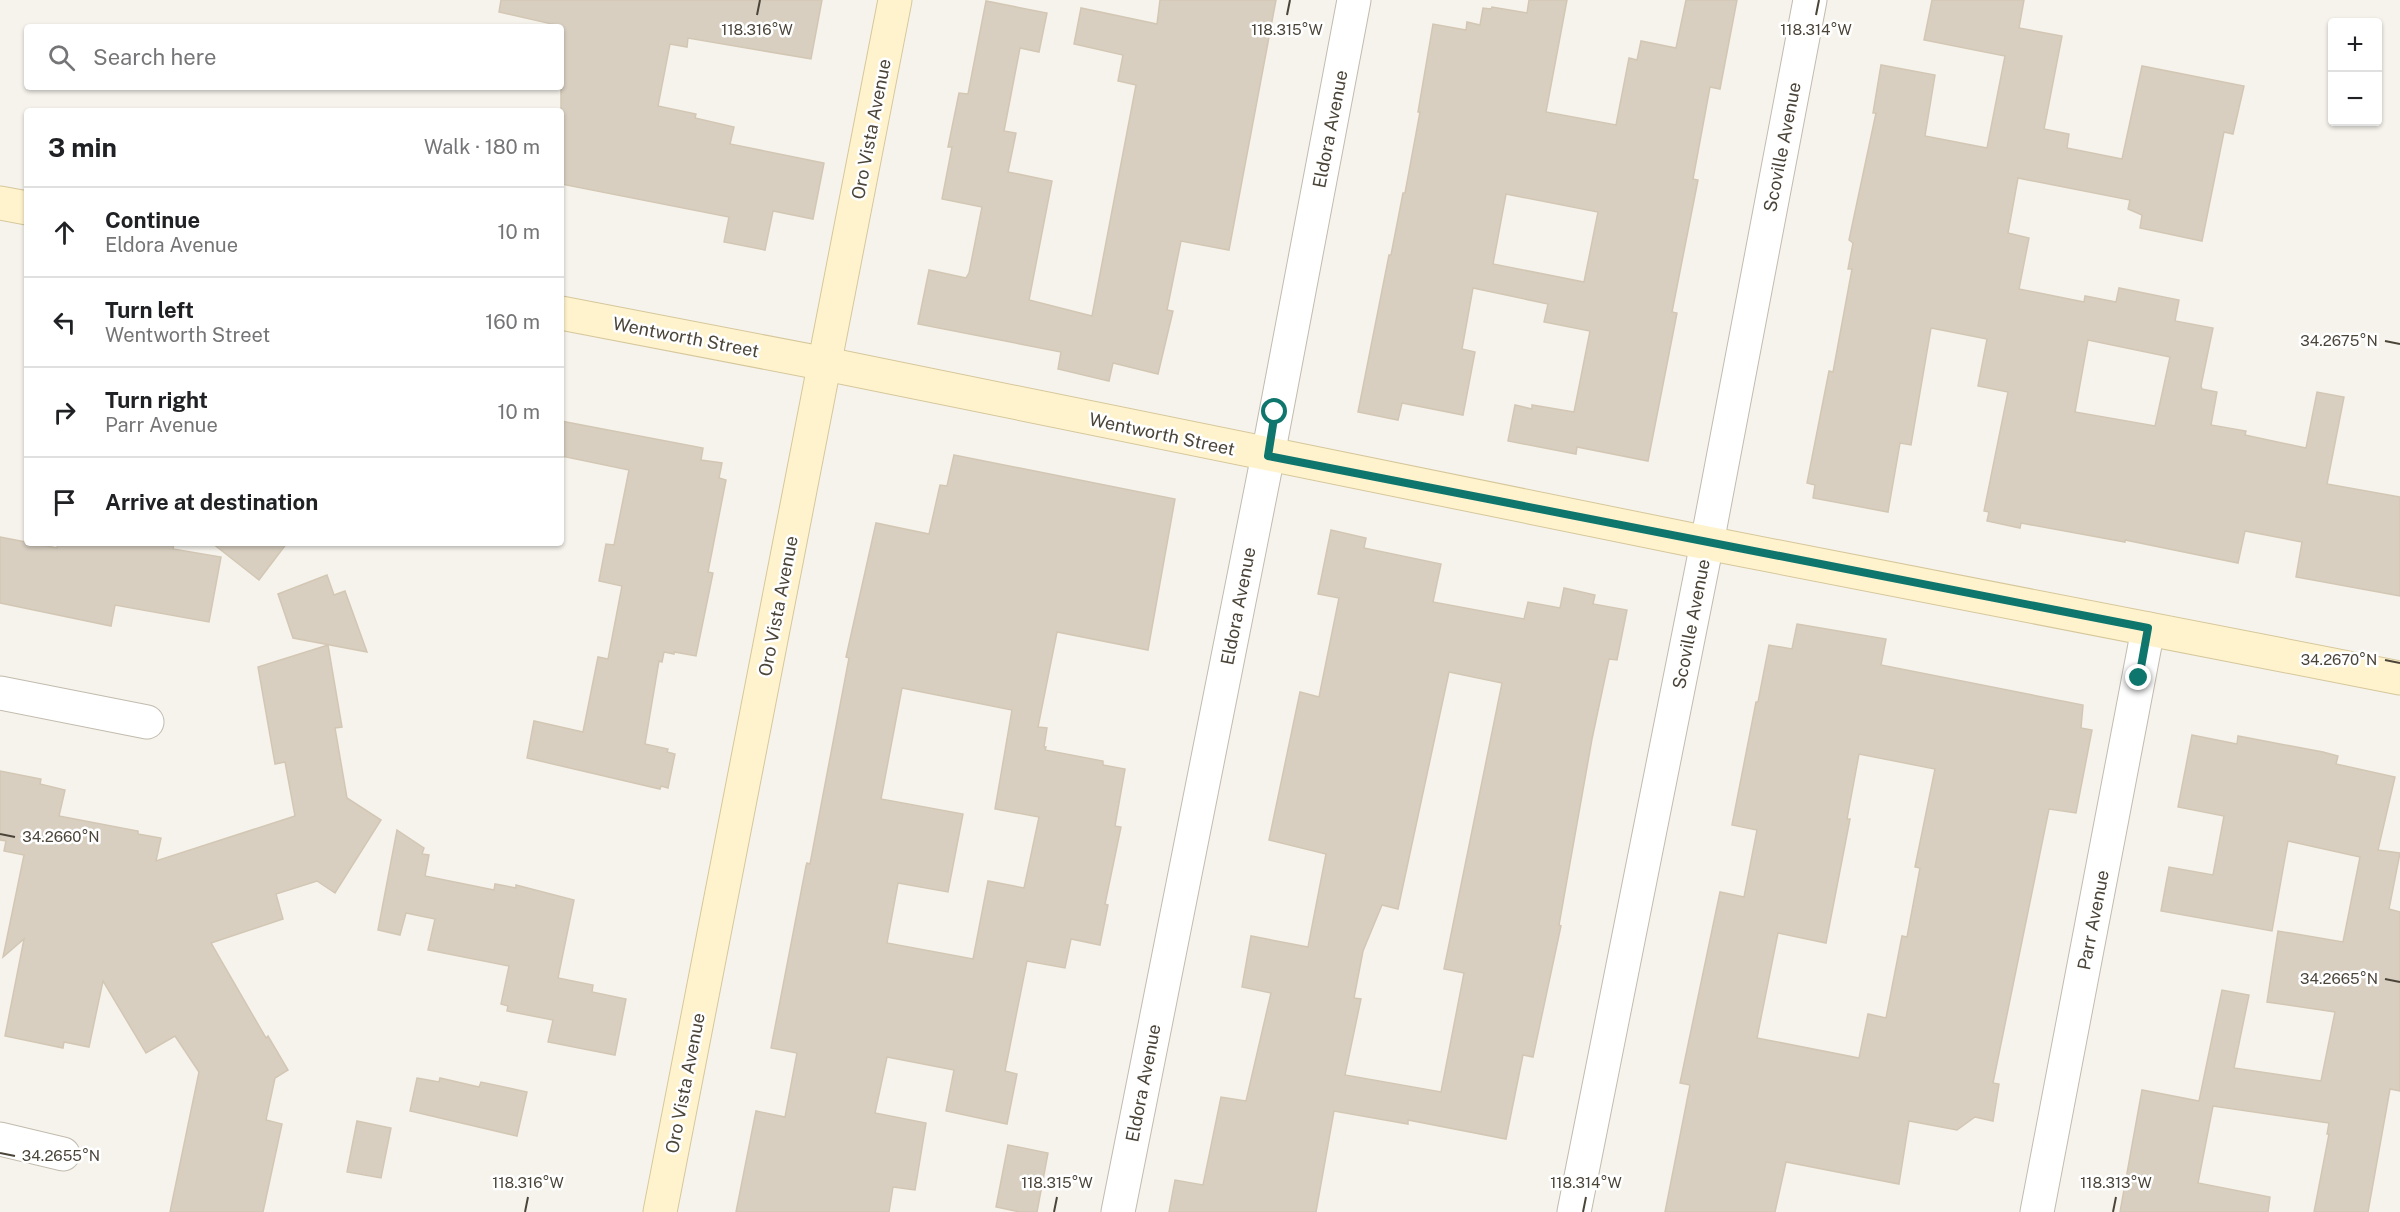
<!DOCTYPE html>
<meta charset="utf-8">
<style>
body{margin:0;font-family:"Public Sans",sans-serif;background:#f6f6f6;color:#202124}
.controls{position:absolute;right:18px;top:18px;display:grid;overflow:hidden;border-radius:6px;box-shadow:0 2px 4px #0004}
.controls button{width:54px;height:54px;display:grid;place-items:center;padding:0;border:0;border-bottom:2px solid #e0e0e0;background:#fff;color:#202124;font:30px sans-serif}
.stop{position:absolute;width:18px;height:18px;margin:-14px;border:4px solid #0f766e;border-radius:50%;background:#fff}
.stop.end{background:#0f766e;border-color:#fff;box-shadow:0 2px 6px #0008}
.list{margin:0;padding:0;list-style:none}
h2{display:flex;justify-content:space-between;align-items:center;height:78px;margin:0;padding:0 24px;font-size:26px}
h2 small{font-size:20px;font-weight:400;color:#757577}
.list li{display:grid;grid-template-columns:39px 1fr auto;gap:18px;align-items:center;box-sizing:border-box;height:90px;padding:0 24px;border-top:2px solid #e0e0e0}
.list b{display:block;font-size:22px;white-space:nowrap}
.list p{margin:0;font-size:20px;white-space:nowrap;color:#757577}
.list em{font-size:20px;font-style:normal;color:#757577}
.icon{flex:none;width:33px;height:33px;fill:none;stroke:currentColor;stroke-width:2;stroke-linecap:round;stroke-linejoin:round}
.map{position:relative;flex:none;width:2400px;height:1212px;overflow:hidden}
.search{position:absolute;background:#fff;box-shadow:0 2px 4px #0004;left:24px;top:24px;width:540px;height:66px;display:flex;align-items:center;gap:15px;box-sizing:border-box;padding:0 21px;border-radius:6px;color:#757577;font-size:22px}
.panel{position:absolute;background:#fff;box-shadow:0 2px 4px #0004;left:24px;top:108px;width:540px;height:438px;border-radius:6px}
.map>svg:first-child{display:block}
.building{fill:#d8cfc1;stroke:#d3c7b4;stroke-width:1.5;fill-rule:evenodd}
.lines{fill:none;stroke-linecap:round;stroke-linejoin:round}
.street-casing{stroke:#c2bbae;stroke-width:35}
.secondary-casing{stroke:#d6c79b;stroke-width:35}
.street{stroke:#fff;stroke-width:33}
.secondary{stroke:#fff3cd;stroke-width:33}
.route{stroke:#0f766e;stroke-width:8}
.ticks{fill:none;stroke:#4b4439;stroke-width:2}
.labels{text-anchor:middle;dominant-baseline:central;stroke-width:5;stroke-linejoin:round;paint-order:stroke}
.street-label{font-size:18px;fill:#4b4439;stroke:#fff}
.ticks-label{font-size:15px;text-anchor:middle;fill:#4b4439;stroke:#fff;stroke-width:5;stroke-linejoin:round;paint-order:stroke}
</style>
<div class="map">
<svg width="2400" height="1212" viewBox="0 0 2400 1212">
<rect width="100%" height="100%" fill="#f6f3ec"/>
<g class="building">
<polygon points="501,0 822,0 811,59 688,38 687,47 670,44 658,106 696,114 695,118 734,127 730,144 824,163 813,219 773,211 765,250 724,242 729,217 561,184 561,26 499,12"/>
<polygon points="1160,0 1276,0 1229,250 1181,241 1167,310 1173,311 1158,374 1113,363 1109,381 1058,369 1061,352 918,324 929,270 966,278 969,273 982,207 942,199 952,147 948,147 959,93 968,94 986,1 1047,13 1039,52 1020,48 1004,131 1016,133 1008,172 1052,181 1029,300 1092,316 1136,85 1118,81 1123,55 1074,44 1081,8 1157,24"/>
<path d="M1529 0H1567L1546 112 1616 125 1629 58 1637 60 1641 41 1676 48 1686 0H1737L1720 89 1710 87 1693 179 1698 180 1672 312 1677 313 1648 461 1577 447 1576 454 1508 441 1515 405 1532 409V405L1574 412 1590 331 1544 322 1548 304 1473 288 1462 349 1475 352 1463 415 1402 403 1398 420 1358 412 1389 255H1391L1403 193H1405L1420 112H1418L1433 24 1466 30 1467 22 1480 25 1483 8 1491 9 1492 7 1527 13ZM1506 194 1598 212 1584 282 1493 264Z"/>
<path d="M1932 0H2024L2019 28 2062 36 2044 129 2069 134 2067 148 2122 159 2142 66 2244 86 2233 134 2224 132 2202 241 2140 228 2142 215 2128 209 2130 200 2018 178 2008 233 2029 238 2019 289 2084 302 2085 296 2116 302 2119 288 2179 300 2175 321 2213 328 2201 386 2202 389 2217 392 2211 425 2246 431 2245 435 2306 448 2317 392 2344 397 2327 484 2400 497V596L2296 577 2302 542 2245 531 2238 563 2125 540V542L2021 523 2020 528 1987 521 1989 512 1984 511 2008 392 1978 386 1987 339 1931 328 1911 445 1900 443 1888 512 1813 498 1815 485 1807 483 1829 371 1833 372 1852 269H1848L1853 243 1849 240 1876 113H1873L1881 65 1935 75 1925 136 1987 148 2005 56 1924 40ZM2088 340 2170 357 2155 426 2075 412Z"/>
<polygon points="561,421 703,448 701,460 722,463 719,478 726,480 708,572 713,573 696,656 674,652 674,654 664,652 662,662 659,661 645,744 668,749 667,752 675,754 668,788 661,786 660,789 527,758 534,721 583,732 598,657 608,659 622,586 599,581 606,544 614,545 629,470 561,456"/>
<path d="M954 455 1175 499 1148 650 1057 632 1038 727 1047 728 1044 747H1046L1045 750 1103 761V765L1125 769 1115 826 1121 827 1105 904 1108 905 1100 945 1071 939 1065 968 1027 961 1005 1071 1017 1074 1007 1124 946 1111 954 1070 887 1057 875 1113 926 1123 915 1190 893 1187 889 1212H736L756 1111 785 1117 797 1053 771 1048 806 866 807 863 810 864 823 795 849 658 846 657 876 523 929 534 940 485 947 486ZM902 688 1012 710 995 809 1039 817 1024 888 988 881 973 959 887 943 898 883 948 892 963 814 881 799Z"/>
<path d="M1331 530 1366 538 1364 548 1441 564 1433 602 1524 619 1528 602 1560 608 1564 588 1595 595 1593 604 1627 610 1617 660 1609 659 1592 739 1559 925 1561 926 1533 1057 1523 1055 1506 1139 1408 1120V1124L1334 1111 1316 1212H1169L1175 1180 1203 1185 1221 1097 1246 1101 1271 993 1242 987 1251 936 1308 947 1326 854 1269 840 1300 692 1319 697 1339 598 1318 594ZM1449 672 1502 683 1444 969 1464 973 1441 1092 1345 1075 1361 999 1354 998 1363 951 1382 905 1398 909Z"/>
<polygon points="0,537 57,548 58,543 174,543 173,549 221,557 209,622 115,605 111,626 0,603"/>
<polygon points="212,543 287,543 259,580"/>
<polygon points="327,575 334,595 345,591 367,652 293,638 278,594"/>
<path d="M1797 624 1886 639 1881 665 2083 705 2081 728 2092 730 2076 813 2049 809 1993 1083 1999 1084 1993 1121 1975 1117 1957 1130 1909 1121 1899 1184 1786 1162 1775 1212H1665L1690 1085 1680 1083 1720 892 1744 897 1757 830 1732 825 1756 702H1758L1769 645 1792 649ZM1859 754 1935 769 1915 867 1920 868 1907 937 1902 936 1886 1018 1868 1014 1859 1058 1757 1038 1778 933 1826 943 1850 819H1847Z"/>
<polygon points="328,645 342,727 335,728 347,798 381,820 335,893 317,881 276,894 283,919 211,943 266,1038 268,1036 288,1070 275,1078 266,1120 282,1124 263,1212 170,1212 199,1072 175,1036 146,1053 103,981 89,1047 64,1042 63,1048 5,1036 24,939 3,957 24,855 4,851 6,841 0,840 0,771 41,779 40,784 65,790 59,816 138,831 138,834 161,838 156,861 295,816 285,762 275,764 258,667"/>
<polygon points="2192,735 2237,744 2238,736 2323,752 2338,756 2336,764 2395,777 2378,850 2400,853 2389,909 2400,912 2400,1091 2390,1089 2368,1212 2314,1212 2329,1134 2327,1134 2329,1123 2213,1106 2198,1183 2270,1197 2268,1212 2120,1212 2142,1090 2199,1101 2222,990 2249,995 2234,1068 2321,1081 2335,1012 2267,1002 2278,931 2343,942 2360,857 2288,841 2272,931 2161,911 2169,867 2213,875 2224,816 2178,807"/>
<polygon points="397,830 424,848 422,854 429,855 425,876 494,890 495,884 516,888 516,885 574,900 558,978 593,985 592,992 626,999 615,1055 548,1042 553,1020 507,1011 508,1006 501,1004 509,966 428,950 435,919 406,913 400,935 378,930"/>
<polygon points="417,1078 439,1082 440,1078 479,1087 481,1082 527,1092 517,1136 410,1111"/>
<polygon points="357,1121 391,1128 381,1178 347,1172"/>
<polygon points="1008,1145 1048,1153 1037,1212 1020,1212 996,1207"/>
</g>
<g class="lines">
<g class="street-casing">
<g id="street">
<polyline points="0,693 147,722"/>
<polyline points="0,1139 63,1154"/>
<polyline points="1118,1212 1268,455 1354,0"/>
<polyline points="1574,1212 1707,543 1810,0"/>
<polyline points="2037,1212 2148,629"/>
</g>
</g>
<g class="secondary-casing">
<g id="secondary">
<polyline points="0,203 27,208"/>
<polyline points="561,313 826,364 1707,543 2400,678"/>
<polyline points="660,1212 895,0"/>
</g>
</g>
<use href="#street" class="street"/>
<use href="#secondary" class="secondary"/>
</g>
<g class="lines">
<polyline class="route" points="1275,412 1268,456 2148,628 2139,678"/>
</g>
<path class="ticks" d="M757 15 760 0M1287 15 1290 0M1816 15 1819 0M2385 341 2400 344M2385 660 2400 663M0 834 15 837M2385 979 2400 982M0 1153 15 1156M525 1212 528 1197M1054 1212 1057 1197M1583 1212 1586 1197M2113 1212 2116 1197"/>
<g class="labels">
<g class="street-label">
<text transform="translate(871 129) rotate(-79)">Oro Vista Avenue</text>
<text transform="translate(1330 129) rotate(-79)">Eldora Avenue</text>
<text transform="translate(1782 147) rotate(-79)">Scoville Avenue</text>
<text transform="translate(686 337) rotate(11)">Wentworth Street</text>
<text transform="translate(1162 434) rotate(12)">Wentworth Street</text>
<text transform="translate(778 606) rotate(-79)">Oro Vista Avenue</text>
<text transform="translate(1238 606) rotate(-79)">Eldora Avenue</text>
<text transform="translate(1691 624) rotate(-79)">Scoville Avenue</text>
<text transform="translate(2093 920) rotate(-79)">Parr Avenue</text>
<text transform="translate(685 1083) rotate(-79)">Oro Vista Avenue</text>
<text transform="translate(1143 1083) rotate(-79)">Eldora Avenue</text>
</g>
</g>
<g class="ticks-label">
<text x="757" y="35">118.316°W</text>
<text x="1287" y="35">118.315°W</text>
<text x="1816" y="35">118.314°W</text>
<text x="2339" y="346">34.2675°N</text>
<text x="2339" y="665">34.2670°N</text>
<text x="61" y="842">34.2660°N</text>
<text x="2339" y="984">34.2665°N</text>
<text x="61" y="1161">34.2655°N</text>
<text x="528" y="1188">118.316°W</text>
<text x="1057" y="1188">118.315°W</text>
<text x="1586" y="1188">118.314°W</text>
<text x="2116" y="1188">118.313°W</text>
</g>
</svg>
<div class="controls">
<button>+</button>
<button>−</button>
</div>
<div class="stop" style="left:1275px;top:412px"></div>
<div class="stop end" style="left:2139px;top:678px"></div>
<div class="search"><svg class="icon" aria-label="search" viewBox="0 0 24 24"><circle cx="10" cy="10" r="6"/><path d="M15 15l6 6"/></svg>Search here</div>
<section class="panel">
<h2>3 min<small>Walk · 180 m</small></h2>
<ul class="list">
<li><svg class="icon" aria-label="ahead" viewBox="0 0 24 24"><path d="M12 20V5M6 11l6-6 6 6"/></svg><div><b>Continue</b><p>Eldora Avenue</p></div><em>10 m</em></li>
<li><svg class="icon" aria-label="left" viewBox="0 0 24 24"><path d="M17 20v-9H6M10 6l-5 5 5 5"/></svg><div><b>Turn left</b><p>Wentworth Street</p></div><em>160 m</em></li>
<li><svg class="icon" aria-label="right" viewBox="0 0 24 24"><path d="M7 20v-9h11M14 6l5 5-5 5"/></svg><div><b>Turn right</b><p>Parr Avenue</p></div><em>10 m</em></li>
<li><svg class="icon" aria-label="arrive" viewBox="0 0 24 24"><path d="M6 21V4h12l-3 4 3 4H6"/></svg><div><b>Arrive at destination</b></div></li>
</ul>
</section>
</div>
